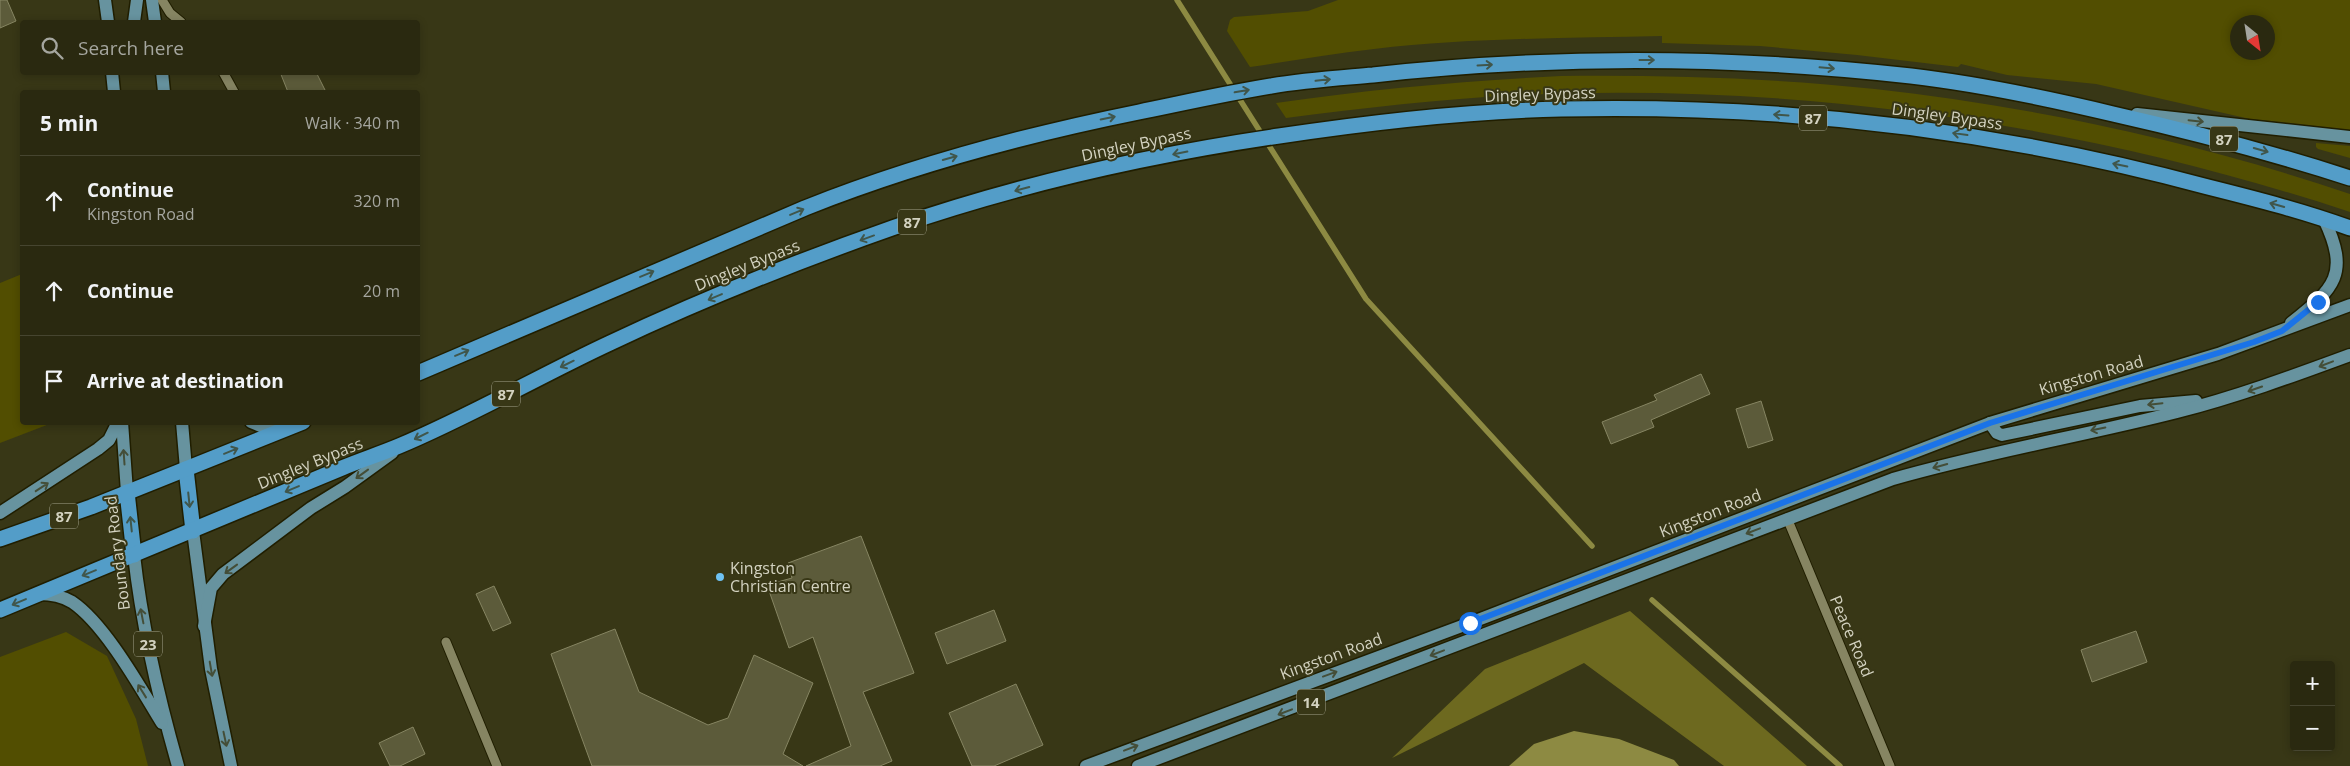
<!DOCTYPE html>
<meta charset="utf-8">
<style>
body{margin:0;font-family:"Open Sans",sans-serif;background:#323119;color:#f1f3f6}
.controls{position:absolute;right:15px;bottom:15px;display:grid;overflow:hidden;border-radius:5px;box-shadow:0 2px 8px #0003}
.controls button{width:45px;height:45px;display:grid;place-items:center;padding:0;border:0;border-bottom:1px solid #464530;background:#2a2910;color:#f1f3f6;font:25px sans-serif}
.compass{position:absolute;left:2230px;top:15px;width:45px;height:45px;border-radius:50%;background:#2a2910;box-shadow:0 2px 8px #0003;rotate:150deg}
.stop{position:absolute;width:15px;height:15px;margin:-11px;border:4px solid #1a73e8;border-radius:50%;background:#fff}
.stop.end{background:#1a73e8;border-color:#fff;box-shadow:0 1px 5px #0008}
.list{margin:0;padding:0;list-style:none}
h2{display:flex;justify-content:space-between;align-items:center;height:65px;margin:0;padding:0 20px;font-size:21px}
h2 small{font-size:16px;font-weight:400;color:#a5a69f}
.list li{display:grid;grid-template-columns:32px 1fr auto;gap:15px;align-items:center;box-sizing:border-box;height:90px;padding:0 20px;border-top:1px solid #464530}
.list b{display:block;font-size:19px;white-space:nowrap}
.list p{margin:0;font-size:16px;white-space:nowrap;color:#a5a69f}
.list em{font-size:16px;font-style:normal;color:#a5a69f}
.icon{flex:none;width:28px;height:28px;fill:none;stroke:currentColor;stroke-width:2;stroke-linecap:round;stroke-linejoin:round}
.map{position:relative;flex:none;width:2350px;height:766px;overflow:hidden}
.search{position:absolute;background:#2a2910;box-shadow:0 2px 8px #0003;left:20px;top:20px;width:400px;height:55px;display:flex;align-items:center;gap:12px;box-sizing:border-box;padding:0 18px;border-radius:5px;color:#a5a69f;font-size:19px}
.panel{position:absolute;background:#2a2910;box-shadow:0 2px 8px #0003;left:20px;top:90px;width:400px;height:335px;border-radius:5px}
.map>svg:first-child{display:block}
.green{fill:#524e01;fill-rule:evenodd}
.forest{fill:#6d691f}
.water{fill:#8d8a42}
.lines{fill:none;stroke-linecap:round;stroke-linejoin:round}
.stream{stroke:#8d8a42;stroke-width:5.5}
.building{fill:#5c5b3a;stroke:#868562}
.minor-casing{stroke:#201e00;stroke-width:11}
.major-casing{stroke:#201e00;stroke-width:15}
.highway-casing{stroke:#201e00;stroke-width:18}
.minor{stroke:#868562;stroke-width:9}
.major{stroke:#67939f;stroke-width:12}
.highway{stroke:#539dc8;stroke-width:15}
.oneway{stroke:#40564b}
.oneway2{stroke:#444e38}
.route{stroke:#1a73e8;stroke-width:6}
.poi-dot{fill:#6ec2f3;stroke:#383716;stroke-width:2}
.labels{text-anchor:middle;dominant-baseline:central;stroke-width:4;stroke-linejoin:round;paint-order:stroke}
.shield{fill:#383716;stroke:#a4a48d;stroke-width:1}
.shield-label{font-size:15px;font-weight:bold;fill:#d3d2c0}
.street-label{font-size:16px;fill:#d3d2c0;stroke:#383716}
.poi-label{font-size:16px;fill:#d3d2c0;stroke:#383716;text-anchor:start}
</style>
<div class="map">
<svg width="2350" height="766" viewBox="0 0 2350 766">
<rect width="100%" height="100%" fill="#383716"/>
<g class="green">
<path d="M1338 0H2350V130L2250 119 2096 84 2007 75 1961 64 1958 67 1857 55 1760 46 1662 43V36C1566 38 1469 38 1374 49 1332 54 1291 61 1250 67L1227 31 1230 20 1234 17 1308 11ZM2238 22H2268V52H2238Z"/>
<path d="M1561 76C1666 75 1771 78 1875 89 2036 107 2197 142 2350 194V212C2084 124 1798 82 1518 95 1440 99 1363 108 1286 118L1276 103C1371 89 1466 81 1561 76Z"/>
<polygon points="2316,143 2350,146 2350,158 2318,149 2316,147"/>
<polygon points="22,274 22,422 52,423 0,443 0,283"/>
<polygon points="66,632 107,656 136,719 148,766 0,766 0,657"/>
</g>
<polygon class="forest" points="1630,611 1807,766 1724,766 1584,663 1392,758 1485,669"/>
<polygon class="water" points="1574,731 1619,739 1674,760 1679,766 1509,766 1534,744"/>
<g class="lines">
<g class="stream">
<polyline points="1177,0 1366,299 1592,546"/>
<polyline points="1652,600 1840,766"/>
</g>
</g>
<g class="building">
<polygon points="0,0 7,0 16,21 0,28"/>
<polygon points="280,72 316,72 326,92 288,92"/>
<polygon points="1701,374 1710,394 1651,420 1654,427 1611,444 1602,422 1657,400 1654,395"/>
<polygon points="1761,401 1773,440 1748,448 1736,409"/>
<polygon points="861,536 914,673 863,692 892,761 880,766 806,766 851,746 813,637 789,648 767,585 792,578 788,563"/>
<polygon points="494,586 511,623 493,631 476,594"/>
<polygon points="994,610 1006,641 947,664 935,633"/>
<polygon points="615,629 639,692 708,725 728,718 754,655 813,683 783,754 803,766 592,766 551,654"/>
<polygon points="2136,631 2147,662 2092,682 2081,650"/>
<polygon points="1016,684 1043,745 994,766 972,766 949,713"/>
<polygon points="413,727 425,754 400,766 390,766 379,743"/>
</g>
<g class="lines">
<g class="minor-casing">
<g id="minor">
<polyline points="162,0 170,13 181,22"/>
<polyline points="223,72 234,92"/>
<polyline points="1787,518 1890,766"/>
<polyline points="446,642 497,766"/>
</g>
</g>
<g class="major-casing">
<g id="major">
<polyline points="105,0 108,22"/>
<polyline points="152,0 155,22"/>
<polyline points="134,22 137,0"/>
<polyline points="112,72 114,92"/>
<polyline points="162,72 164,92"/>
<polyline points="2137,114 2350,137"/>
<path d="M2291 323C2335 288 2350 274 2324 219"/>
<polyline points="122,422 127,492"/>
<polyline points="182,422 186,469"/>
<polyline points="251,422 263,427 283,428"/>
<polyline points="1990,423 1997,433 2002,435 2140,406 2196,401"/>
<polyline points="0,513 98,449 109,440 118,422"/>
<polyline points="193,531 211,669 231,766"/>
<path d="M134 555C142 627 158 696 178 766"/>
<path d="M39 594C50 594 62 596 72 602 105 624 141 689 162 723"/>
<polyline points="204,626 211,588 223,574 311,508 345,487 392,453"/>
<polyline points="1086,766 1470,623 1990,423 2218,354 2350,305"/>
<path d="M1138 766 1893 479C1987 452 2083 436 2177 412 2236 397 2293 376 2350 355"/>
</g>
</g>
<g class="highway-casing">
<g id="highway">
<path d="M418 373 805 208C913 165 1025 135 1139 112 1183 103 1227 93 1271 86 1305 80 1339 78 1373 75 1553 55 1731 56 1911 76 1979 84 2046 98 2113 114 2193 132 2272 153 2350 178"/>
<polyline points="186,469 193,531"/>
<polyline points="127,492 134,555"/>
<polyline points="0,539 91,507 303,422"/>
<path d="M0 610C114 562 228 515 342 468 361 460 380 454 399 446 471 416 539 376 610 343 703 299 798 261 895 227 1020 184 1149 155 1279 136 1372 122 1467 111 1561 109 1779 104 1997 130 2208 187 2256 199 2303 211 2350 228"/>
</g>
</g>
<use href="#minor" class="minor"/>
<use href="#major" class="major"/>
<use href="#highway" class="highway"/>
</g>
<defs><path id="oneway-shaft" d="M-6 0H5M1.5-3L5.5 0L1.5 3" fill="none" stroke-width="1.6" stroke-linecap="round" stroke-linejoin="round" transform="scale(1.25)"/></defs>
<g class="oneway">
<use href="#oneway-shaft" transform="translate(1647 60)"/>
<use href="#oneway-shaft" transform="translate(1485 65) rotate(-3)"/>
<use href="#oneway-shaft" transform="translate(1827 68) rotate(5)"/>
<use href="#oneway-shaft" transform="translate(1323 80) rotate(-6)"/>
<use href="#oneway-shaft" transform="translate(1242 91) rotate(-10)"/>
<use href="#oneway-shaft" transform="translate(1781 115) rotate(-176)"/>
<use href="#oneway-shaft" transform="translate(1108 118) rotate(-12)"/>
<use href="#oneway-shaft" transform="translate(1960 134) rotate(-172)"/>
<use href="#oneway-shaft" transform="translate(2261 150) rotate(16)"/>
<use href="#oneway-shaft" transform="translate(1180 153) rotate(169)"/>
<use href="#oneway-shaft" transform="translate(950 158) rotate(-16)"/>
<use href="#oneway-shaft" transform="translate(2120 165) rotate(-168)"/>
<use href="#oneway-shaft" transform="translate(1022 189) rotate(165)"/>
<use href="#oneway-shaft" transform="translate(2277 205) rotate(-164)"/>
<use href="#oneway-shaft" transform="translate(797 212) rotate(-23)"/>
<use href="#oneway-shaft" transform="translate(867 238) rotate(160)"/>
<use href="#oneway-shaft" transform="translate(647 274) rotate(-23)"/>
<use href="#oneway-shaft" transform="translate(715 297) rotate(157)"/>
<use href="#oneway-shaft" transform="translate(462 353) rotate(-23)"/>
<use href="#oneway-shaft" transform="translate(567 364) rotate(154)"/>
<use href="#oneway-shaft" transform="translate(421 436) rotate(154)"/>
<use href="#oneway-shaft" transform="translate(231 451) rotate(-22)"/>
<use href="#oneway-shaft" transform="translate(292 489) rotate(157)"/>
<use href="#oneway-shaft" transform="translate(189 500) rotate(84)"/>
<use href="#oneway-shaft" transform="translate(131 524) rotate(-96)"/>
<use href="#oneway-shaft" transform="translate(89 573) rotate(158)"/>
<use href="#oneway-shaft" transform="translate(19 602) rotate(157)"/>
</g>
<g class="oneway2">
<use href="#oneway-shaft" transform="translate(2196 121) rotate(6)"/>
<use href="#oneway-shaft" transform="translate(2326 364) rotate(159)"/>
<use href="#oneway-shaft" transform="translate(2255 389) rotate(161)"/>
<use href="#oneway-shaft" transform="translate(2155 404) rotate(174)"/>
<use href="#oneway-shaft" transform="translate(2098 429) rotate(168)"/>
<use href="#oneway-shaft" transform="translate(124 457) rotate(-94)"/>
<use href="#oneway-shaft" transform="translate(1940 466) rotate(164)"/>
<use href="#oneway-shaft" transform="translate(362 474) rotate(144)"/>
<use href="#oneway-shaft" transform="translate(42 487) rotate(-33)"/>
<use href="#oneway-shaft" transform="translate(1753 531) rotate(159)"/>
<use href="#oneway-shaft" transform="translate(231 569) rotate(144)"/>
<use href="#oneway-shaft" transform="translate(142 616) rotate(-101)"/>
<use href="#oneway-shaft" transform="translate(1437 653) rotate(159)"/>
<use href="#oneway-shaft" transform="translate(211 669) rotate(80)"/>
<use href="#oneway-shaft" transform="translate(1330 674) rotate(-20)"/>
<use href="#oneway-shaft" transform="translate(142 691) rotate(-122)"/>
<use href="#oneway-shaft" transform="translate(1285 712) rotate(159)"/>
<use href="#oneway-shaft" transform="translate(225 739) rotate(78)"/>
<use href="#oneway-shaft" transform="translate(1131 748) rotate(-21)"/>
</g>
<g class="lines">
<polyline class="route" points="1470,623 1990,423 2254,342 2282,331 2318,302"/>
</g>
<circle class="poi-dot" cx="720" cy="577" r="5"/>
<g class="labels">
<g class="shield">
<rect x="1799" y="105.5" width="28" height="25" rx="4"/>
<rect x="2210" y="126.5" width="28" height="25" rx="4"/>
<rect x="898" y="209.5" width="28" height="25" rx="4"/>
<rect x="492" y="381.5" width="28" height="25" rx="4"/>
<rect x="50" y="503.5" width="28" height="25" rx="4"/>
<rect x="134" y="631.5" width="28" height="25" rx="4"/>
<rect x="1297" y="689.5" width="28" height="25" rx="4"/>
</g>
<g class="shield-label">
<text x="1813" y="118">87</text>
<text x="2224" y="139">87</text>
<text x="912" y="222">87</text>
<text x="506" y="394">87</text>
<text x="64" y="516">87</text>
<text x="148" y="644">23</text>
<text x="1311" y="702">14</text>
</g>
<g class="street-label">
<text transform="translate(1540 94) rotate(-2)">Dingley Bypass</text>
<text transform="translate(1947 116) rotate(8)">Dingley Bypass</text>
<text transform="translate(1136 144) rotate(-12)">Dingley Bypass</text>
<text transform="translate(747 265) rotate(-22)">Dingley Bypass</text>
<text transform="translate(2091 375) rotate(-16)">Kingston Road</text>
<text transform="translate(310 463) rotate(-22)">Dingley Bypass</text>
<text transform="translate(1710 513) rotate(-21)">Kingston Road</text>
<text transform="translate(117 553) rotate(-97)">Boundary Road</text>
<text transform="translate(1852 636) rotate(67)">Peace Road</text>
<text transform="translate(1331 656) rotate(-20)">Kingston Road</text>
</g>
<g class="poi-label">
<text x="730" y="568">Kingston<tspan x="730" dy="18">Christian Centre</tspan></text>
</g>
</g>
</svg>
<div class="controls">
<button>+</button>
<button>−</button>
</div>
<svg class="compass" viewBox="-18 -18 36 36"><path d="M0-13l5 13h-10z" fill="#e53935"/><path d="M0 13l5-13h-10z" fill="#a5a69f"/></svg>
<div class="stop" style="left:1470px;top:623px"></div>
<div class="stop end" style="left:2318px;top:302px"></div>
<div class="search"><svg class="icon" aria-label="search" viewBox="0 0 24 24"><circle cx="10" cy="10" r="6"/><path d="M15 15l6 6"/></svg>Search here</div>
<section class="panel">
<h2>5 min<small>Walk · 340 m</small></h2>
<ul class="list">
<li><svg class="icon" aria-label="ahead" viewBox="0 0 24 24"><path d="M12 20V5M6 11l6-6 6 6"/></svg><div><b>Continue</b><p>Kingston Road</p></div><em>320 m</em></li>
<li><svg class="icon" aria-label="ahead" viewBox="0 0 24 24"><path d="M12 20V5M6 11l6-6 6 6"/></svg><div><b>Continue</b></div><em>20 m</em></li>
<li><svg class="icon" aria-label="arrive" viewBox="0 0 24 24"><path d="M6 21V4h12l-3 4 3 4H6"/></svg><div><b>Arrive at destination</b></div></li>
</ul>
</section>
</div>
